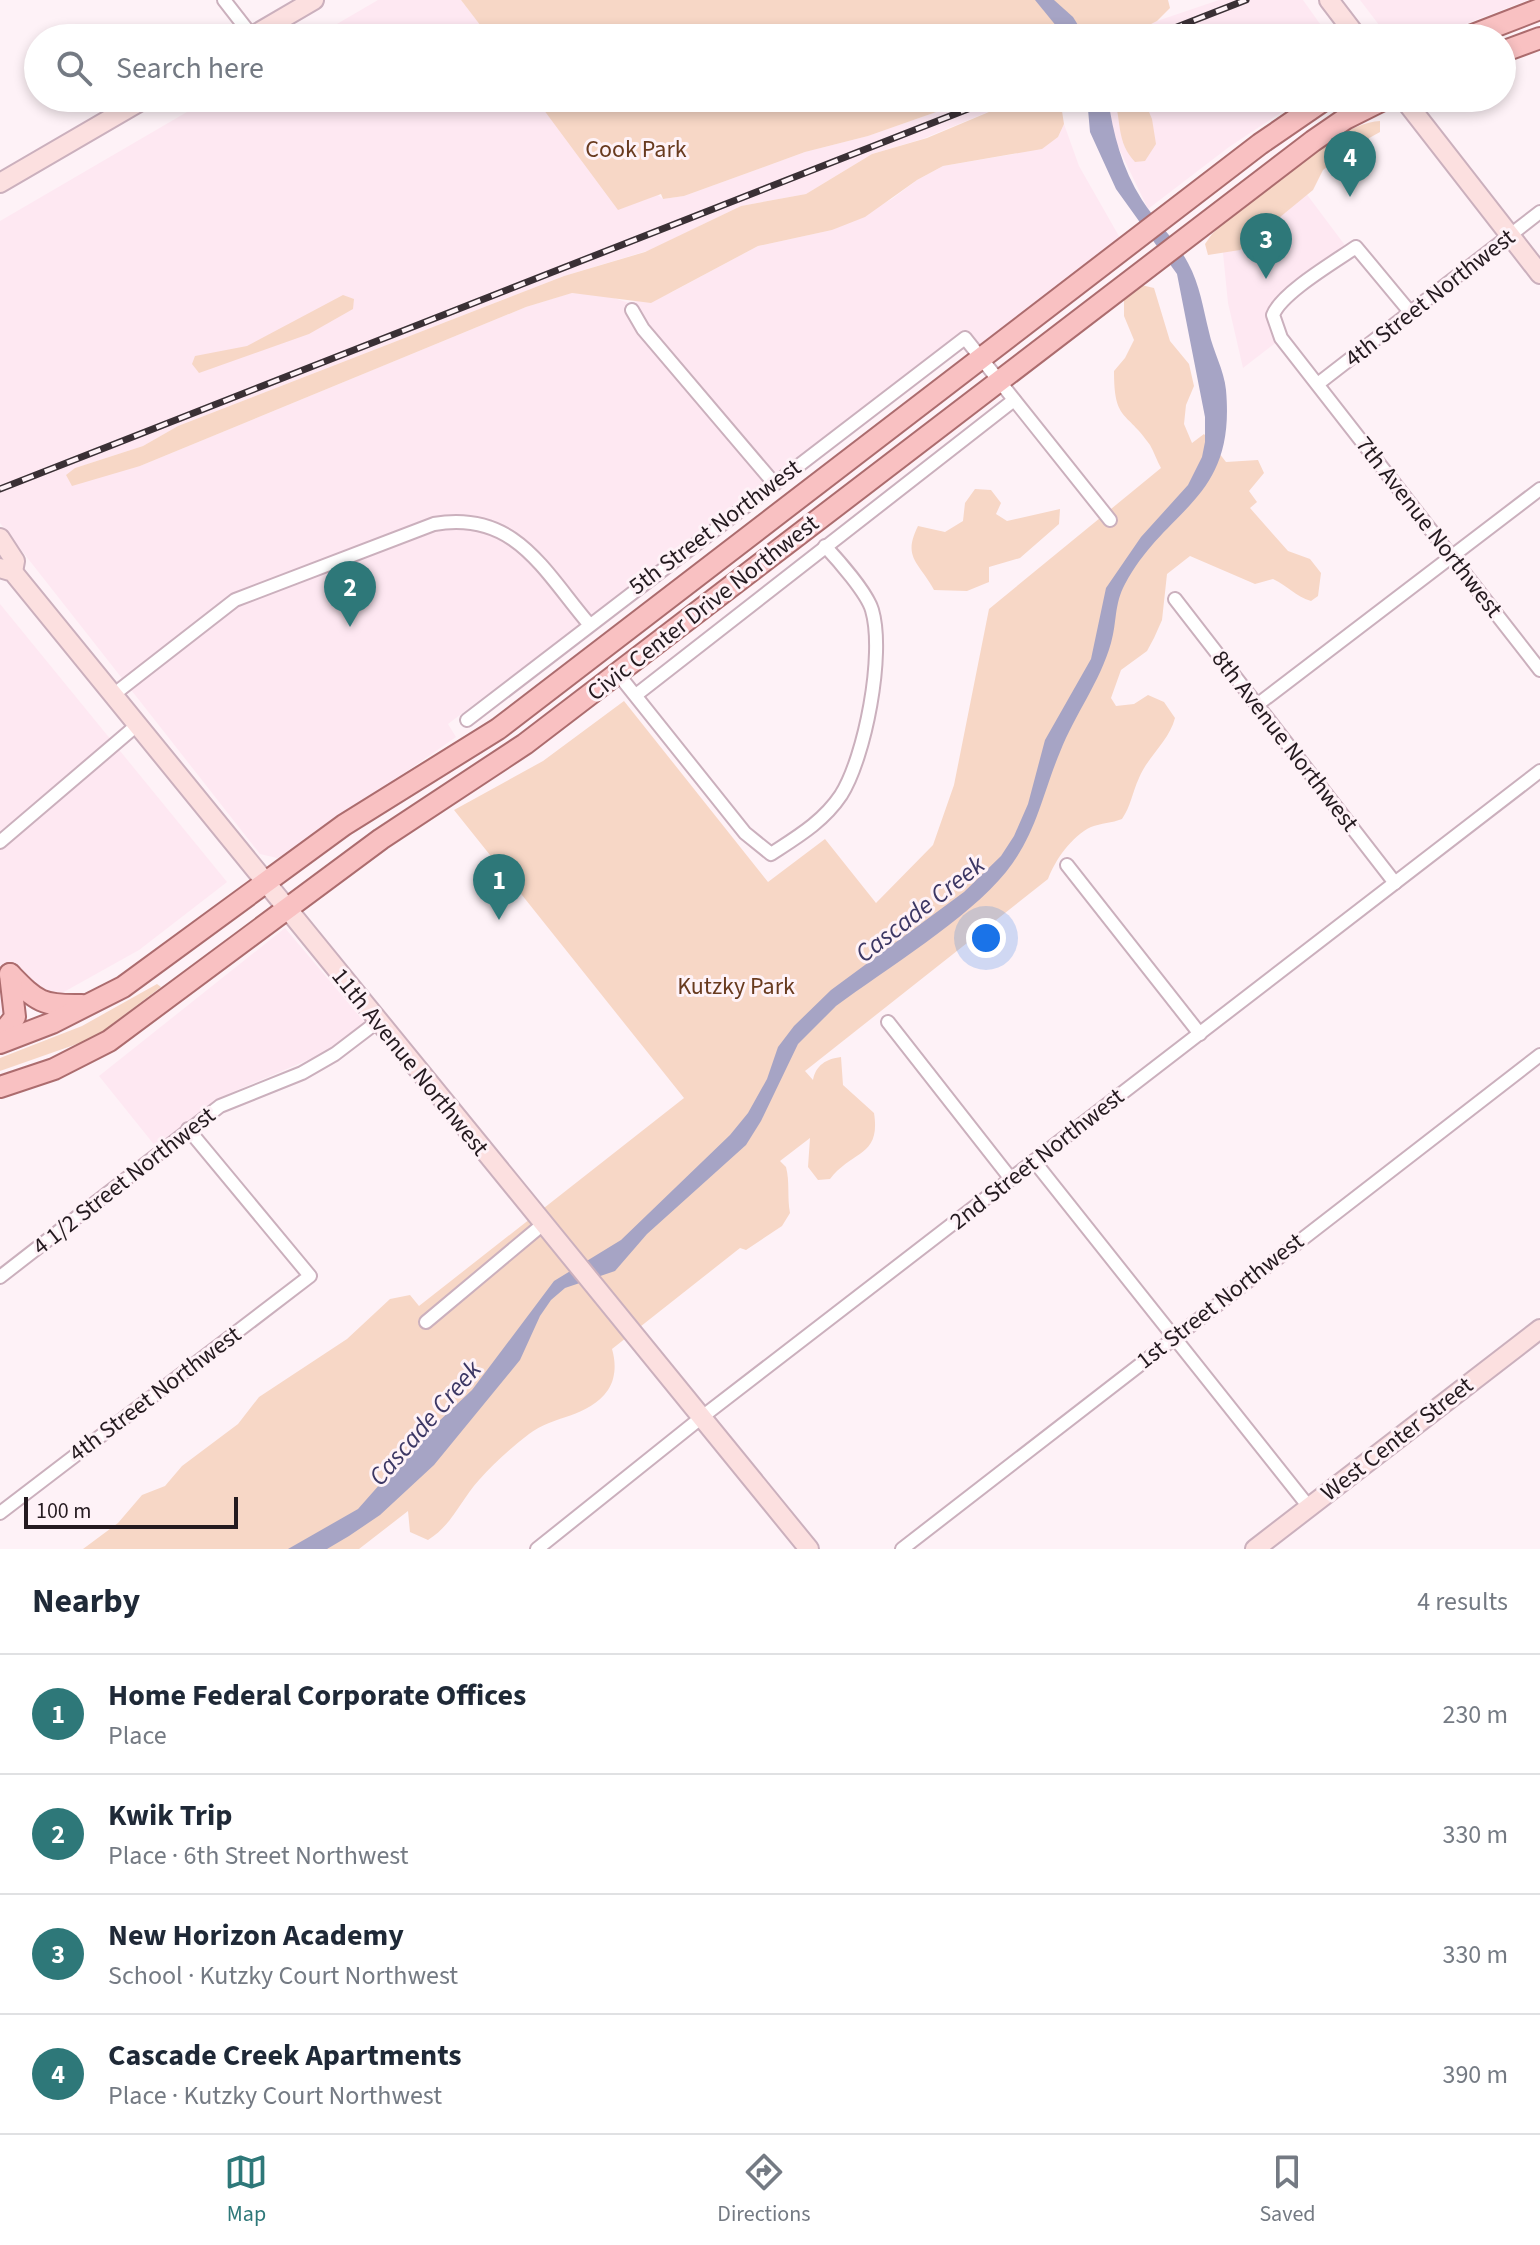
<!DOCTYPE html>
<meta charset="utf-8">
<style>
body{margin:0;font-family:"Source Sans 3",sans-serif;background:#f2f2f3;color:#1f2937}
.scale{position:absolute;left:24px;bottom:20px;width:214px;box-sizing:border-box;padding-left:8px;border:4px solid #241a1f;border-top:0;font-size:22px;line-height:28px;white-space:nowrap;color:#241a1f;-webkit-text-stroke:6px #fef2f7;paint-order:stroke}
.you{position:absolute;left:986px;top:938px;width:28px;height:28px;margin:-20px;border:6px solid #fff;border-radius:50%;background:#1a73e8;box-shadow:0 0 0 12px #1a73e833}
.badge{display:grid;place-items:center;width:52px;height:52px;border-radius:50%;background:#2e7879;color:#fff;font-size:26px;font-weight:700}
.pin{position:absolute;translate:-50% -66px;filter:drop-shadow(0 2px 4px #0008)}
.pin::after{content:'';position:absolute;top:42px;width:28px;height:24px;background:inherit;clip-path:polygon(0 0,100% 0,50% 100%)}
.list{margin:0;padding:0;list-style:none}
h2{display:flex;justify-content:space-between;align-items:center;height:104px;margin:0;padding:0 32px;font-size:34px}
h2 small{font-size:26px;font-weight:400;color:#747a83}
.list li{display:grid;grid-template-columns:52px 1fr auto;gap:24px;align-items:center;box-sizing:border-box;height:120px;padding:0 32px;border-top:2px solid #e0e1e3}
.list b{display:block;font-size:30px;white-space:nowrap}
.list p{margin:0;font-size:26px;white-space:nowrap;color:#747a83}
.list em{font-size:26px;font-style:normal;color:#747a83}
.icon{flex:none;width:44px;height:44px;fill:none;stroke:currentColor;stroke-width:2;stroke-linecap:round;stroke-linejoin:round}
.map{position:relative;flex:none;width:1540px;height:1549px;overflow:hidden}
.search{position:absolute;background:#fff;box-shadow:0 4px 12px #0003;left:24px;right:24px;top:24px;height:88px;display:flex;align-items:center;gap:20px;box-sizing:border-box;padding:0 28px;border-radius:44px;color:#747a83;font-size:30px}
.sheet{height:584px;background:#fff}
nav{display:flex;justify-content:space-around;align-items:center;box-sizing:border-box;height:112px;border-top:2px solid #e0e1e3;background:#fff;font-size:22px;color:#747a83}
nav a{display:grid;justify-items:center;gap:4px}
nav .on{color:#2e7879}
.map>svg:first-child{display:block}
.built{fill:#fee8f2}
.green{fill:#f7d7c6}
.water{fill:#a6a4c5}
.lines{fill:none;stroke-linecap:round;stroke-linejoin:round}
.street-casing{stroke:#cbb0bd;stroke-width:16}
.secondary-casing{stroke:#cbb0bd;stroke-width:22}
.primary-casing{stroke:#ac6c6e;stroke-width:24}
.street{stroke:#fff;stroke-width:12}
.secondary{stroke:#fce0e0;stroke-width:18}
.primary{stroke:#f9c1c2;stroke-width:20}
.rail-casing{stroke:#3a3035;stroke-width:7}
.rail{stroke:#fef2f7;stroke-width:4;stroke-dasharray:12;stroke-linecap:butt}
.labels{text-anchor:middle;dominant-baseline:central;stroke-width:6;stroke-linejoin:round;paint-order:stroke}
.park-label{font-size:24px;fill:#683a1e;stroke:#fef2f7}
.street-label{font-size:24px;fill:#241a1f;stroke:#fef2f7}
.water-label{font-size:26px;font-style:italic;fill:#3c3764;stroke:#fef2f7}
</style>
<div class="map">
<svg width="1540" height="1549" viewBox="0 0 1540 1549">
<rect width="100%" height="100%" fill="#fef2f7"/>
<g class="built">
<polygon points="378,0 461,0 490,38 313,38"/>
<polygon points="1219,0 1303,0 1330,38 1124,38 1157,21"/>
<polygon points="1360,0 1528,0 1429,38 1389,38"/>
<polygon points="211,98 535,98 663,199 684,196 805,152 868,136 976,98 1022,98 922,139 872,154 806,194 741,206 650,250 564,276 178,426 143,446 75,468 140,466 526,307 571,293 608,296 629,303 672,292 758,246 832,230 892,199 917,180 943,166 1014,154 1058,137 1064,124 1079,166 1120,238 978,346 967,332 448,724 456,737 291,852 277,858 260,854 0,523 0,221"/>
<polygon points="1108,98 1303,98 1229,147 1148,209 1111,132"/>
<polygon points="1299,184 1347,248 1270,308 1287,334 1243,368 1228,303 1222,243"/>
<polygon points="0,604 227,882 139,950 62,993 0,1014"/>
<polygon points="285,928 367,1025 338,1047 221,1097 156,1147 99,1076"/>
</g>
<g class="green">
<polygon points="461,0 1168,0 1170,8 1157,21 1124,38 490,38"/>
<polygon points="535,98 976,98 868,136 805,152 684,196 663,199 661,194 618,210"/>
<polygon points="1022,98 1060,98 1064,124 1058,137 1042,149 943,166 917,180 865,217 832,230 758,246 651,303 572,293 526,307 140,466 72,486 66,475 75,468 143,446 178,426 564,276 645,252 741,206 806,194 872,154 927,138"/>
<path d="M1114 98H1143L1152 119 1156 144 1145 161 1135 162C1116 141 1122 123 1114 98Z"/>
<path d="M1380 121V132L1346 151 1323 170 1313 190 1240 250 1208 255 1205 244 1212 234C1246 202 1335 123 1380 121Z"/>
<path d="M1137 284 1154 288 1170 341 1189 364 1194 386 1186 405 1184 424 1192 443 1204 434 1226 462 1258 460 1264 473 1249 491 1257 502 1250 508 1288 551 1310 559 1321 573 1318 596 1311 601C1295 596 1288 586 1273 579L1255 584 1190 556 1167 574 1162 620 1154 638 1147 651 1121 670 1111 698 1116 706 1134 704 1148 695 1164 702 1175 718C1169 741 1148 756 1139 778 1132 793 1131 806 1122 819 1112 823 1101 823 1091 827 1072 836 1055 860 1048 879L805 1071 813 1080C816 1065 826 1059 841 1057L843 1085 874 1113C881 1157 852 1150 830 1179L818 1180 808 1167 810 1138 780 1161 786 1167C790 1182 787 1197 790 1213L782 1226 746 1250 740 1248 612 1349C616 1362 616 1378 608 1390 588 1418 554 1415 529 1434 512 1447 494 1463 479 1480 460 1501 453 1524 428 1540L410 1532 408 1511 359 1549H83L118 1523 142 1495 165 1486 182 1466 238 1424 259 1397 347 1339 390 1299 410 1295 419 1306 684 1098 454 810 543 761 624 701 768 882 825 839 876 903 933 845 954 785 989 609 1161 468C1157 461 1154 452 1150 445 1126 410 1114 422 1114 371L1125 358 1134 340 1124 316V294Z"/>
<polygon points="343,295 354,299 353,309 309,334 199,373 192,364 195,356 247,346"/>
<path d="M975 489 991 490 1001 503 996 514 1007 521 1060 509 1059 524 1020 558 989 567V582L967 591 934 590C919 562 902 558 918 526L945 532 963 521 965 503Z"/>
<polygon points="157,984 161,987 94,1038 0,1071 0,1058 82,1026"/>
</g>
<g class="water">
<polygon points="1035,0 1054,0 1073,17 1086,38 1066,38"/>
<path d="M1087 98H1108C1113 134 1122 168 1142 200 1156 222 1176 240 1188 263 1200 285 1203 308 1209 332 1213 351 1224 370 1226 390 1236 501 1167 506 1125 584 1114 604 1117 623 1111 643 1100 682 1075 714 1060 752 1042 795 1037 833 1006 872 968 919 886 969 836 1006L798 1044 761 1121 746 1145 647 1234 615 1271 565 1288 551 1300 540 1316 520 1360 434 1465 380 1515 349 1536 327 1549H288L358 1509 418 1441 472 1390 554 1281 621 1240 730 1135 748 1113 767 1079 778 1047 794 1026 831 990 964 892 1001 856 1014 836 1028 804 1045 740 1091 659 1106 588 1141 537 1188 485 1202 457 1205 442V417L1177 274 1116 189 1090 132Z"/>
</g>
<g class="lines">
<g class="street-casing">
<g id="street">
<polyline points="224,0 252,36"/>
<polyline points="632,310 643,329 773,482"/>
<path d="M1410 312 1356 247C1336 261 1281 293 1273 315L1281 338 1540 670"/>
<polyline points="1319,383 1540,212"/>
<polyline points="1175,599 1395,883"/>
<path d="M618 674 745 833 771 854C797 837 823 822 841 795 865 757 885 654 872 610 867 593 838 560 825 546"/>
<path d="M113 695 235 600 434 524C515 510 543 570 589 624"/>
<polyline points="636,695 1014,400"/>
<polyline points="1257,705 1540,489"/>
<polyline points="467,720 965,338 1110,520"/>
<polyline points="0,842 137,725"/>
<polyline points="1067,865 1200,1034"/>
<polyline points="888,1022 1011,1179"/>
<polyline points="1034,1161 1309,1507"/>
<polyline points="0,1277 220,1106 302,1073 335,1054 377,1022"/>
<polyline points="426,1322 542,1225"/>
<polyline points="0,1513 310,1276 188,1129"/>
<polyline points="537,1549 702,1417 1540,771"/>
<polyline points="902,1549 1540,1055"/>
</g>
</g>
<g class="secondary-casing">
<g id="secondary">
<polyline points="1329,0 1358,38"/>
<polyline points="249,38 314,0"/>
<polyline points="1403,98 1540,274"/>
<polyline points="0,183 146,98"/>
<polyline points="0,538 15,561 13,572"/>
<polyline points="0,568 13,572 809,1549"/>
<polyline points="1255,1549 1540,1329"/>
</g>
</g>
<g class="primary-casing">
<g id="primary">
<polyline points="1465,38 1540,9"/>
<polyline points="1502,52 1540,38"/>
<path d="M10 974C37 1002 42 1006 82 1005"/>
<polyline points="0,1036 15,1017 10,974"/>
<polyline points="0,1043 52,1023 123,987 344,825 498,729 1260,144 1327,98"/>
<polyline points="0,1087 54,1069 109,1041 381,839 525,744 1313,141 1345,119 1387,98"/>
</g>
</g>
<use href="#street" class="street"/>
<use href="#secondary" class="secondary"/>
<use href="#primary" class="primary"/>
<g class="rail-casing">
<g id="rail">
<polyline points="1149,38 1246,0"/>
<polyline points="0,489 996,98"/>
</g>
</g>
<use href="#rail" class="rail"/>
</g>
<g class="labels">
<g class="park-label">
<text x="636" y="149">Cook Park</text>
<text x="736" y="986">Kutzky Park</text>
</g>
<g class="street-label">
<text transform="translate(1430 298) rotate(-38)">4th Street Northwest</text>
<text transform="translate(715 527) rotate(-37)">5th Street Northwest</text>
<text transform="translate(1429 527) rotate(52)">7th Avenue Northwest</text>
<text transform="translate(703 608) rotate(-38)">Civic Center Drive Northwest</text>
<text transform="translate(1285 741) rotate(52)">8th Avenue Northwest</text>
<text transform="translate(410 1062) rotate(51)">11th Avenue Northwest</text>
<text transform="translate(1037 1159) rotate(-38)">2nd Street Northwest</text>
<text transform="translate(124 1181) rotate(-38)">4 1/2 Street Northwest</text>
<text transform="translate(1220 1301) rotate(-38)">1st Street Northwest</text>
<text transform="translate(155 1394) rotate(-37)">4th Street Northwest</text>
<text transform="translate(1397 1439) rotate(-38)">West Center Street</text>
</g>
<g class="water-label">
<text transform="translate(920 909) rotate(-38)">Cascade Creek</text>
<text transform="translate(425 1423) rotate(-49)">Cascade Creek</text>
</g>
</g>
</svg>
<div class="scale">100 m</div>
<div class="you"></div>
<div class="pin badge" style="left:499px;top:920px">1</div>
<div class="pin badge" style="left:350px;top:627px">2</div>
<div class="pin badge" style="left:1266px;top:279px">3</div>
<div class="pin badge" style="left:1350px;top:197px">4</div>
<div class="search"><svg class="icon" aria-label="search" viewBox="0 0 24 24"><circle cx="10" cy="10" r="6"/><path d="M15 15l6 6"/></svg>Search here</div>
</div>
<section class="sheet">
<h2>Nearby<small>4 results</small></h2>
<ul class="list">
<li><span class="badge">1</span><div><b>Home Federal Corporate Offices</b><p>Place</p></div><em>230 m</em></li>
<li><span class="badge">2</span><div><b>Kwik Trip</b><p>Place · 6th Street Northwest</p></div><em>330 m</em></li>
<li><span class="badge">3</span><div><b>New Horizon Academy</b><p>School · Kutzky Court Northwest</p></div><em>330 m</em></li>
<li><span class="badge">4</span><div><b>Cascade Creek Apartments</b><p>Place · Kutzky Court Northwest</p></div><em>390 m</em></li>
</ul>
</section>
<nav>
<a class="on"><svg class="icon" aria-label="map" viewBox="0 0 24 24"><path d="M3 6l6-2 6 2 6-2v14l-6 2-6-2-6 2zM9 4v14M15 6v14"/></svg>Map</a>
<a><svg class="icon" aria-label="directions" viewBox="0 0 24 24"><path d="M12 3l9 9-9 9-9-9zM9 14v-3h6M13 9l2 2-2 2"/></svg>Directions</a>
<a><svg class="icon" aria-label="saved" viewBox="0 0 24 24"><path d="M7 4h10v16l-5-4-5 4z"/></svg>Saved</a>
</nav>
